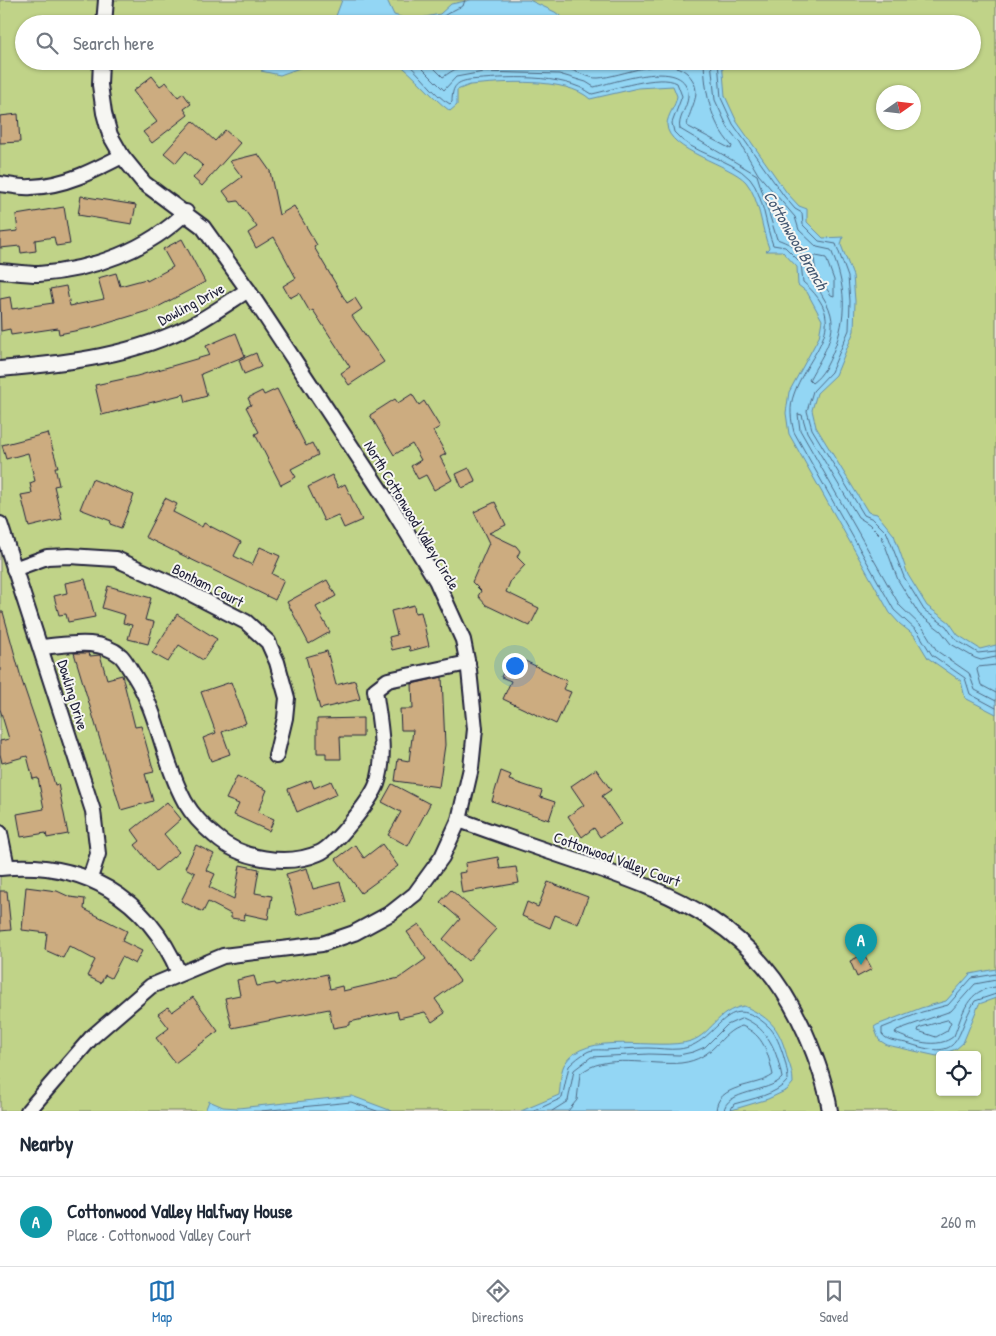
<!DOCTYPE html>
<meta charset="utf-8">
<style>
body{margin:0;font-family:"Patrick Hand",sans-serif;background:#f6f6f7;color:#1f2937}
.controls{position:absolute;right:15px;bottom:15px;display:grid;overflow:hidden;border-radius:5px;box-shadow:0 1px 4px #0004}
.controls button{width:45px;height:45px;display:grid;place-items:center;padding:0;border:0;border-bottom:1px solid #e0e1e3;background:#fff;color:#1f2937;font:25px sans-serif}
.compass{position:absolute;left:876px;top:85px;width:45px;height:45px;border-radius:50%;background:#fff;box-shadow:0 1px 4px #0004;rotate:76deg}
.you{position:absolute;left:514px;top:665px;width:18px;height:18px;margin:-12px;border:4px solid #fff;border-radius:50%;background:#1a73e8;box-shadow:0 0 0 8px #1a73e833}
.badge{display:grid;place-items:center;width:32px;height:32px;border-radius:50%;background:#1f6fb2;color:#fff;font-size:16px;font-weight:700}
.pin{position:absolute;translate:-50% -41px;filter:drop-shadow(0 1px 2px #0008)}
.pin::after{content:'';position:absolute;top:26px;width:18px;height:15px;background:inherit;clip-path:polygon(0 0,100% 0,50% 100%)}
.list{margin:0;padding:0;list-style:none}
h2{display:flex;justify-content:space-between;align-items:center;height:65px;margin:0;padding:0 20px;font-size:21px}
h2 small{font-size:16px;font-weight:400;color:#747a83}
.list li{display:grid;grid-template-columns:32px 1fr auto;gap:15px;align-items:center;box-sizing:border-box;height:90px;padding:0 20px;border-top:1px solid #e0e1e3}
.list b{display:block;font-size:19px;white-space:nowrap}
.list p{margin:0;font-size:16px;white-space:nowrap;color:#747a83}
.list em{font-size:16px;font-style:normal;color:#747a83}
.icon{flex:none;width:28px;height:28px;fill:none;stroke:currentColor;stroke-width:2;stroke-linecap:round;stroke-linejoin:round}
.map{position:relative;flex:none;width:996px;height:1111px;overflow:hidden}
.search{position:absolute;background:#fff;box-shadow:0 1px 4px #0004;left:15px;right:15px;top:15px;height:55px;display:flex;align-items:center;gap:12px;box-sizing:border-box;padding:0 18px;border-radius:28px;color:#747a83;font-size:19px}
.sheet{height:155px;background:#fff}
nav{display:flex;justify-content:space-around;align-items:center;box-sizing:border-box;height:70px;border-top:1px solid #e0e1e3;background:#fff;font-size:14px;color:#747a83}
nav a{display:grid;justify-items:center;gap:2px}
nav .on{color:#1f6fb2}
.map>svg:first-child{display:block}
.green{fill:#c0d388;stroke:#717a62;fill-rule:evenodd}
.water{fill:#93d6f4;stroke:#668eaa}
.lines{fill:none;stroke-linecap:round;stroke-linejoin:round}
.shore{stroke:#4f6a85;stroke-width:1}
.building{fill:#ccac80;stroke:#22223b}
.minor-casing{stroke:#22223b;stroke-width:18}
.minor{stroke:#f6f6f2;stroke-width:14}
.labels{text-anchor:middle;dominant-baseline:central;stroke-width:4;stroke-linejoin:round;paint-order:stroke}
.street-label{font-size:15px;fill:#22223b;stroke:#f6f6f2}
.water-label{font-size:16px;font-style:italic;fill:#445872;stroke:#f6f6f2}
</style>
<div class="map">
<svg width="996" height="1111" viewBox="0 0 996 1111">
<rect width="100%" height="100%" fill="#eee7db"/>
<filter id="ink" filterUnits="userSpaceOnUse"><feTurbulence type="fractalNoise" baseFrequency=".02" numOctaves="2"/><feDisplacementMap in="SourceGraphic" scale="10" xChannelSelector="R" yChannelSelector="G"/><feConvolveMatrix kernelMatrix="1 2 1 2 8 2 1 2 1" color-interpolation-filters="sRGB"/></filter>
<g filter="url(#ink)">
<path class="green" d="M0 0H996V1111H0ZM24 24H972V61H24ZM884 92H914V122H884ZM940 1055H977V1092H940Z"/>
<g class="water">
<polygon points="342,0 387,0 394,15 411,20 440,14 451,4 471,0 529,0 555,12 571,24 333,24"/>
<polygon points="280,61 319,61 280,75 261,71"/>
<path d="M395 61H594L595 64 606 61H722L725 96 737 122 787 193 799 206 807 209V222L823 238 843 237 841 245 853 276 855 301 854 331 836 375 817 393 812 410 816 427 868 512 877 514 894 535 908 575 927 606 949 622 958 635 980 649 996 645V714L965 698 961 681 928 658 914 635 900 624 890 613 789 434 786 413 789 392 819 337 822 320 807 292 798 285 797 267 782 251H766L769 248C761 228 760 199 746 182 730 164 668 151 667 125 667 115 676 106 677 96L673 86 638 88 590 99C566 77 502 82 470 85L457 90V105L450 111C430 96 416 76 395 61Z"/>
<polygon points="996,969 996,998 979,1004 963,1043 956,1049 937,1056 887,1045 879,1040 874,1027 877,1025 921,1008 946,1001 970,974"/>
<path d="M744 1006C773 1019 780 1030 788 1060 791 1068 793 1074 793 1083L787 1090 768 1099 728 1111H521L559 1095C561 1085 560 1073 564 1065 584 1028 658 1052 691 1041 712 1034 716 1011 744 1006Z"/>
<polygon points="352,1096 392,1111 205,1111 209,1101 223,1107 238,1108"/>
</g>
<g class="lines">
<g class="shore">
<path d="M423 24C439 22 448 11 463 6L465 0"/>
<path d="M404 61C421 73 432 94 450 104L452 102C452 88 455 82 469 80 506 77 562 73 592 94 612 90 660 73 677 83L682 96 672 123 674 132C692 155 730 157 750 179 764 196 765 225 773 245L785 247 801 263 803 282C853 325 809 351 794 394 789 407 791 420 794 432L894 610 918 632 932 655 965 678 970 694 996 708"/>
<path d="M415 61 444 90 456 77 483 72 559 74 586 82 594 87C616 82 689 56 688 96 688 107 677 119 680 129L757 175 777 239C799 247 807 255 809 279 816 284 819 290 823 297 844 329 824 351 809 380L812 383C823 375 828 364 833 352 848 315 846 286 831 250L817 247 799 230 795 217 758 174 740 143 728 128 715 100 711 61"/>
<path d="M427 61 443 77C448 74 452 70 459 68 475 63 545 63 562 66 571 69 590 79 598 78 621 77 667 54 687 73 706 92 689 107 687 126L731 149 732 146C710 122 705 92 704 61"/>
<polyline points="718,61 721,98 733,124 784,196 795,209 802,213 803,225 819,241 836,244 848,277 850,301 849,330 831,372 813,391 807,411 812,429 864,515 873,519 887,533 904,577 924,610 946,626 955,639 978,653 996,651"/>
<polygon points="816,256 826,258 834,280 834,296 831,295 816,274 814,258"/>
<polyline points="996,657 981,660 975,658 951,644 941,631 919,614 898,580 882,537 869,524 858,517 807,432 802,415 798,414 800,430 900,606 923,628 937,651 969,673 975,690 996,701"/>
<polyline points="996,665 978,667 977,670 981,685 996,693"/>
<path d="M996 974 972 978 948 1005 922 1012 882 1028V1034C887 1042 901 1041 910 1044 964 1062 954 1035 975 1001L996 994"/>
<path d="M996 980 975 984 951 1011 897 1030 895 1033C912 1041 938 1050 954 1036 963 1013 967 989 996 987"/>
<polygon points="948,1020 951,1022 947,1031 936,1037 918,1031 919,1028"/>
<polyline points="261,1111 351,1102 377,1111"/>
<path d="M534 1111 562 1098 569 1066C574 1061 581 1055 587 1052 592 1049 600 1050 606 1050 620 1049 634 1048 648 1048 658 1048 669 1050 679 1049 720 1045 724 985 769 1027 779 1036 788 1067 788 1080 777 1095 751 1099 734 1104L730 1111"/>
<path d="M552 1111 568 1101 574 1070 591 1057 649 1054 679 1055 693 1052 705 1047 727 1025 743 1018C769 1029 777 1051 782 1078 769 1093 725 1090 724 1111"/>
<path d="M568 1111 577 1100 580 1074C604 1052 651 1066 681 1063 716 1059 719 1032 742 1026 764 1035 768 1053 773 1075 756 1088 717 1083 716 1111"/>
</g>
</g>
<g class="building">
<polygon points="152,76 160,86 166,82 178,97 183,93 191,104 184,109 188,115 152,143 143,132 157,122 133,91"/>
<polygon points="18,114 20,142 0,143 0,116"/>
<polygon points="193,121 215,141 225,130 240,143 202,186 193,178 203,166 186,151 176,163 164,153"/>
<polygon points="258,154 270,171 279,215 294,206 317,245 314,247 347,303 355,298 362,309 352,316 384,362 349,385 341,373 350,367 313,310 310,312 299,293 290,298 283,286 296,278 274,237 256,248 248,233 257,227 238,201 231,202 223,191 242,177 230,161"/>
<polygon points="81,196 136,205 132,224 78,215"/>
<polygon points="64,207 70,244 56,246 54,237 35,240 36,251 21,253 20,246 0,248 0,233 18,231 16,215"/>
<polygon points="182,239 205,282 154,309 95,327 59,334 58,328 11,335 10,329 1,331 0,299 10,297 12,309 53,303 50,289 66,286 70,306 104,299 98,278 116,273 120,286 146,279 147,281 173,267 163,249"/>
<polygon points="236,333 245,356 201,374 207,396 186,402 184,394 102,415 95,385 137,376 210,355 206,346"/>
<polygon points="256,353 261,367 244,374 239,360"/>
<polygon points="277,389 306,446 312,443 318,455 291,469 296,477 281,485 255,434 259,432 246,407 251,405 248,398 262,391 264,395"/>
<polygon points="412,394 419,405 424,401 440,427 433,431 446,454 440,457 452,480 434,490 426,475 418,479 411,466 421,460 412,444 394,455 370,415 395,399 398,403"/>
<polygon points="48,433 58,467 55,467 59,485 54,486 62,519 29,527 21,495 32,493 30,483 35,481 28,453 6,459 2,445"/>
<polygon points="469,468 476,482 462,488 456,474"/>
<polygon points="332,475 338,488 345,484 362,520 344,528 338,515 324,521 308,487"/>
<polygon points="92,479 134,495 121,528 110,524 111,521 80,509"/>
<polygon points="165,498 177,504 173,512 202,527 204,523 241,542 234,556 252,565 260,547 280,556 272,574 284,580 275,600 145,537"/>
<polygon points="495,502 506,525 489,533 516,546 520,551 517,557 525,565 511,580 506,592 539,608 530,626 486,605 478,596 481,591 472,582 489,543 474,512"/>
<polygon points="85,579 95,617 68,622 66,614 59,615 54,596 67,593 65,583"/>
<polygon points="327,580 336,596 316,607 330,632 309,644 287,602"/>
<polygon points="108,586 151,598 145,620 154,622 148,644 128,639 132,625 123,623 125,615 102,608"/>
<polygon points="414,605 415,613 421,612 429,646 410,651 409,646 392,650 389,637 397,635 391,611"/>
<polygon points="0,612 3,612 22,681 39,731 40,731 55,785 58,784 68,834 47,838 46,833 21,837 17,814 44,809 38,778 33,779 27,756 2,763 0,754 0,741 9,739 0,709"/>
<polygon points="177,614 217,639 203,660 179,645 168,662 152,653"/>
<polygon points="327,651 336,685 355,680 360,699 320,709 306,657"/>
<polygon points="74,653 89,653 90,656 100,655 107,679 122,675 135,727 141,726 154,772 145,774 153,801 121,810"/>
<polygon points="523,660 567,681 563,689 571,692 556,724 503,699 511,681 501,677 507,664 519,670"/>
<polygon points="442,677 445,745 439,787 395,781 398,759 409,761 413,730 401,730 400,709 413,709 412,684"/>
<polygon points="231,682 246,723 222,732 230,754 211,761 203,738 216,733 201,692"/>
<polygon points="363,718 363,737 340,737 341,759 326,759 326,753 317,753 317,719"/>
<polygon points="596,769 611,790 602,796 621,824 600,837 594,828 582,837 568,816 584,805 571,786"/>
<polygon points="501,771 511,775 509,780 542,791 540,797 555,802 549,820 492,801"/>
<polygon points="237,776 267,790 258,812 274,819 269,831 234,815 239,804 226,799"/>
<polygon points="311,780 314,788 331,781 337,794 297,812 288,789"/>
<polygon points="392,784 430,804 408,846 388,835 401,812 382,802"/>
<polygon points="167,802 181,819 164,834 179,852 156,871 135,845 140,841 132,830"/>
<polygon points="382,844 398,866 361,893 336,859 355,845 364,858"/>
<polygon points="196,845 214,854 206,870 215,874 209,887 234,899 240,865 259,869 255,893 272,896 268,919 245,914 244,920 231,918 231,914 208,902 203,912 181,901 195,873 185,868"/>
<polygon points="498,857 500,869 516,867 519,883 462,893 459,873 466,872 465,863"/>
<polygon points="307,868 313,889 340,882 346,902 297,915 286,874"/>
<polygon points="548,882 588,897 578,924 555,915 550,928 522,916 527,902 538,907"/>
<polygon points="26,887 57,891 70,897 85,899 84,909 127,931 122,941 142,951 135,964 122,957 111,978 105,975 101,983 87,976 95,960 69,946 63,958 45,950 47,933 22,930"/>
<polygon points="451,890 496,929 468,961 443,939 460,919 440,902"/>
<polygon points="0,891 7,891 11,930 0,931"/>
<polygon points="419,924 460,981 435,999 445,1013 432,1022 425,1012 399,1018 397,1011 350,1022 350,1025 333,1028 329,1009 232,1028 225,998 240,995 237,980 254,976 257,986 275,983 276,985 327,974 330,989 342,986 343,991 399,978 426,959 407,932"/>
<polygon points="864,954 872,969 857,977 850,961"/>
<polygon points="193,997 218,1031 175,1063 156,1038 169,1028 158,1014 168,1007 172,1012"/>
</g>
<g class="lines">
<g class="minor-casing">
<g id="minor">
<polyline points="104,24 106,0"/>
<path d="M0 184C10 185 21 188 31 187 64 186 93 171 122 156"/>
<path d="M0 271C13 272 26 274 39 274 92 270 148 250 186 212"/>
<path d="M0 369C68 363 135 356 196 323 214 313 231 301 248 290"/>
<polyline points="0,524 93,811 98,854 90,878"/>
<polyline points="14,569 47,557 69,556 116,559 174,585 246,622 268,642 277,662 287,698 285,718 276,756"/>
<path d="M41 647C68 645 99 637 121 656 126 661 130 670 134 675 159 714 163 762 185 802 192 814 204 827 215 836 240 859 287 867 319 853 334 847 371 800 377 784 387 755 379 719 375 690L388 680 468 663"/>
<path d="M459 820C498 834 538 848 577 861 681 896 757 926 805 1032 816 1057 826 1084 830 1111"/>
<polyline points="0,833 7,867"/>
<path d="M0 868C82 859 147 897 179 973"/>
<polyline points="28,1111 92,1037 151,986 223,956 322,944 354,933 391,913 415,894 442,857 459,820 471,768 475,729 469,670 463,640 436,580 392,508 248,290 203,227 144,183 122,156 110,135 104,113 100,85 101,61"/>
</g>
</g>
<use href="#minor" class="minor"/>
</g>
</g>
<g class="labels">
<g class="street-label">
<text transform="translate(191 304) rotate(-28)">Dowling Drive</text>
<text transform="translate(412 515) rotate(59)">North Cottonwood Valley Circle</text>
<text transform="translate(208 585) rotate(27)">Bonham Court</text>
<text transform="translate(73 695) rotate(73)">Dowling Drive</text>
<text transform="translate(617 859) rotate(20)">Cottonwood Valley Court</text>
</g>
<g class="water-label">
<text transform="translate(796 240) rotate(60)">Cottonwood Branch</text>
</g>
</g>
</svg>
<div class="controls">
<button><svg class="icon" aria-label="locate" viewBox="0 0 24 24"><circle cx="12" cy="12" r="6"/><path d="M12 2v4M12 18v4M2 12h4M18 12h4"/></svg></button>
</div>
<svg class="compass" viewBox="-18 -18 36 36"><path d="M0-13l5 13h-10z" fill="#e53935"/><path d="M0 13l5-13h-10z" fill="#747a83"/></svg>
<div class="you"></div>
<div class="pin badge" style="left:861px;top:965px;background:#0f9aa8">A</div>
<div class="search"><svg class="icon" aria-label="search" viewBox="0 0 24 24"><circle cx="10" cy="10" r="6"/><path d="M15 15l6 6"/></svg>Search here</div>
</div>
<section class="sheet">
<h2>Nearby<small></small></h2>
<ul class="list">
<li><span class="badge" style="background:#0f9aa8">A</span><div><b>Cottonwood Valley Halfway House</b><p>Place · Cottonwood Valley Court</p></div><em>260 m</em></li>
</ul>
</section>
<nav>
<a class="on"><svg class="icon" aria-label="map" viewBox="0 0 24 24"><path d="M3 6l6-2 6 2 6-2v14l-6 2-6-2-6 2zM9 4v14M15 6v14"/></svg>Map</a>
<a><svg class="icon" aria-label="directions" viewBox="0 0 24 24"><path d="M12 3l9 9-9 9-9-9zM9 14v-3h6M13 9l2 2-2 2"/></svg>Directions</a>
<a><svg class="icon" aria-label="saved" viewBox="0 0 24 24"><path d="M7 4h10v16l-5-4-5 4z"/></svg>Saved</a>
</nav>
